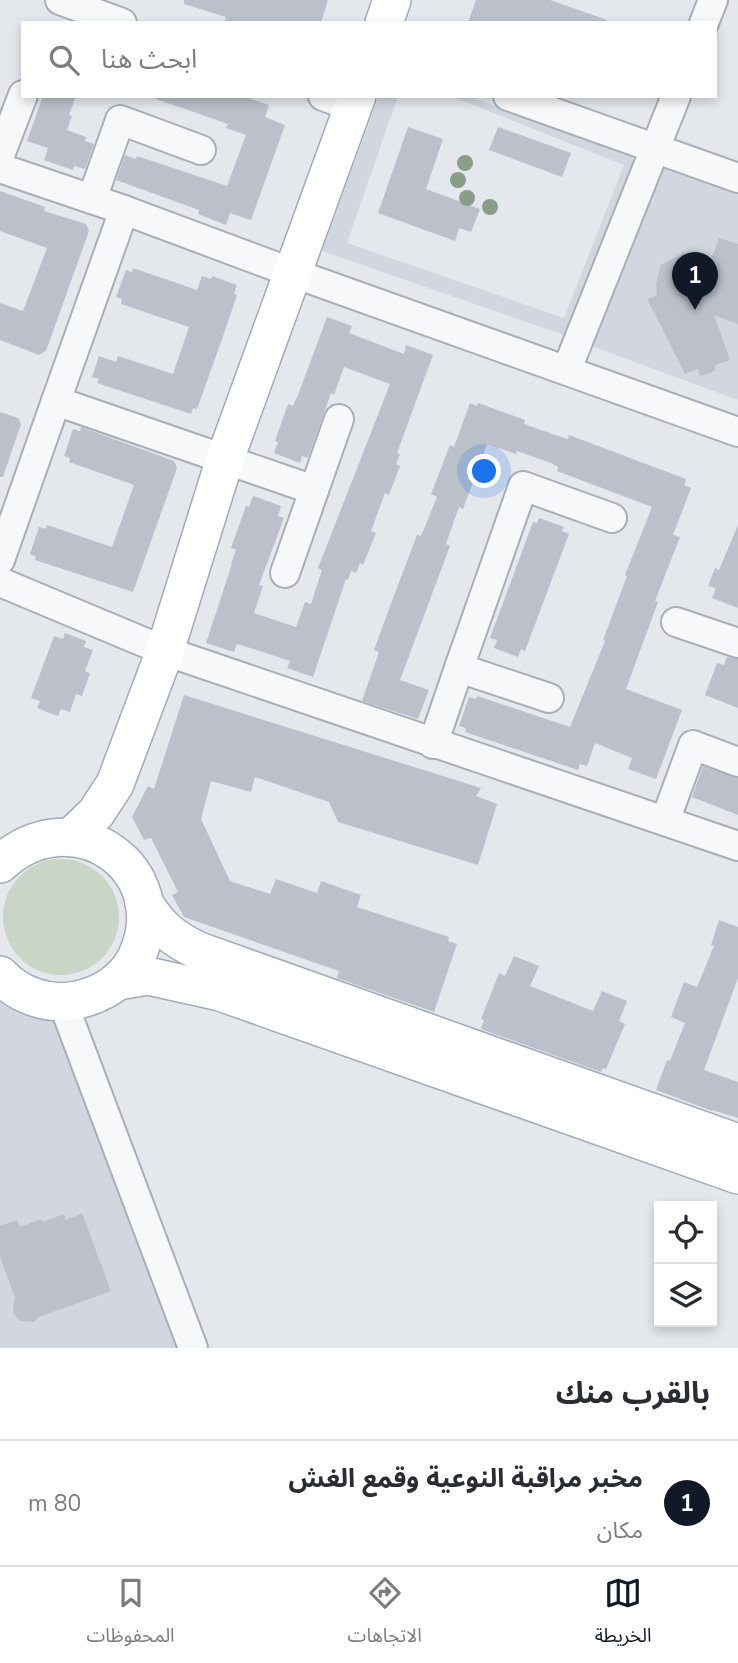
<!DOCTYPE html>
<html lang="ar">
<meta charset="utf-8">
<style>
body{margin:0;font-family:"Nunito Sans","Noto Sans Arabic",sans-serif;background:#f2f2f3;color:#2b2b33;direction:rtl}
.controls{position:absolute;right:21px;bottom:21px;display:grid;overflow:hidden;border-radius:0px;box-shadow:0 4px 10px #0003}
.controls button{width:63px;height:63px;display:grid;place-items:center;padding:0;border:0;border-bottom:2px solid #e1e1e2;background:#fff;color:#2b2b33;font:35px sans-serif}
.you{position:absolute;left:485px;top:472px;width:24px;height:24px;margin:-18px;border:5px solid #fff;border-radius:50%;background:#1a73e8;box-shadow:0 0 0 10px #1a73e833}
.badge{display:grid;place-items:center;width:46px;height:46px;border-radius:50%;background:#111827;color:#fff;font-size:23px;font-weight:700}
.pin{position:absolute;translate:-50% -58px;filter:drop-shadow(0 2px 4px #0008)}
.pin::after{content:'';position:absolute;top:37px;width:24px;height:21px;background:inherit;clip-path:polygon(0 0,100% 0,50% 100%)}
.list{margin:0;padding:0;list-style:none}
h2{display:flex;justify-content:space-between;align-items:center;height:91px;margin:0;padding:0 28px;font-size:30px}
h2 small{font-size:23px;font-weight:400;color:#7c7c81}
.list li{display:grid;grid-template-columns:46px 1fr auto;gap:21px;align-items:center;box-sizing:border-box;height:126px;padding:0 28px;border-top:2px solid #e1e1e2}
.list b{display:block;font-size:26px;white-space:nowrap}
.list p{margin:0;font-size:23px;white-space:nowrap;color:#7c7c81}
.list em{font-size:23px;font-style:normal;color:#7c7c81}
.icon{flex:none;width:38px;height:38px;fill:none;stroke:currentColor;stroke-width:2;stroke-linecap:round;stroke-linejoin:round}
.map{position:relative;flex:none;width:738px;height:1348px;overflow:hidden;direction:ltr}
.search{position:absolute;background:#fff;box-shadow:0 4px 10px #0003;left:21px;right:21px;top:21px;height:77px;display:flex;align-items:center;gap:18px;box-sizing:border-box;padding:0 24px;border-radius:0px;color:#7c7c81;font-size:26px}
.sheet{height:217px;background:#fff}
nav{display:flex;justify-content:space-around;align-items:center;box-sizing:border-box;height:98px;border-top:2px solid #e1e1e2;background:#fff;font-size:19px;color:#7c7c81}
nav a{display:grid;justify-items:center;gap:4px}
nav .on{color:#111827}
.map>svg:first-child{display:block}
.built{fill:#d2d6de}
.green{fill:#c9d6c5}
.building{fill:#bbc0ca}
.lines{fill:none;stroke-linecap:round;stroke-linejoin:round}
.minor-casing{stroke:#a9aeb7;stroke-width:32}
.major-casing{stroke:#a3abb8;stroke-width:40}
.minor{stroke:#f7f8fa;stroke-width:28}
.major{stroke:#fff;stroke-width:37}
.tree{fill:#899d89}
</style>
<div class="map">
<svg width="738" height="1348" viewBox="0 0 738 1348">
<rect width="100%" height="100%" fill="#e4e7ec"/>
<g class="built">
<polygon points="379,96 398,96 347,243 564,318 624,165 451,96 467,96 630,154 635,163 568,332 564,335 322,251"/>
<polygon points="664,167 738,193 738,400 594,347 589,341 660,168"/>
<polygon points="0,1002 23,1012 62,1016 180,1348 0,1348"/>
</g>
<circle class="green" cx="61" cy="917" r="58"/>
<g class="building">
<polygon points="184,0 328,0 321,23 224,23 226,17 184,4"/>
<polygon points="476,0 550,0 607,20 607,23 468,23"/>
<polygon points="43,96 76,96 69,115 72,116 67,130 86,137 85,141 94,144 85,169 74,166 73,170 44,160 48,148 27,141"/>
<polygon points="157,96 243,96 269,105 265,117 285,125 251,220 230,213 226,225 198,214 199,210 116,180 125,155 136,159 137,156 227,186 246,135 226,128 228,124 156,99"/>
<polygon points="408,127 443,139 426,189 480,209 471,232 459,228 455,241 378,213"/>
<polygon points="498,127 571,153 562,177 489,150"/>
<polygon points="0,191 45,207 44,211 86,224 89,231 46,351 39,355 0,340 0,303 23,311 47,248 0,231"/>
<polygon points="719,238 738,244 738,324 714,315 730,360 715,365 715,371 700,376 698,369 685,374 647,299 657,295 656,284 661,265 684,253 703,281"/>
<polygon points="133,268 197,290 202,276 211,279 212,276 237,285 234,294 237,295 221,342 197,409 193,408 191,414 97,383 99,379 92,377 99,356 116,362 118,356 173,374 189,327 121,304 122,299 116,297 126,270 132,272"/>
<polygon points="327,317 352,326 349,333 404,354 406,345 433,355 397,453 400,454 396,464 400,466 389,495 385,493 371,531 376,533 363,565 360,563 356,573 351,571 348,580 346,579 313,677 287,668 290,661 257,650 237,644 234,652 206,643 232,564 231,564 236,550 231,548 246,506 249,507 253,496 281,506 278,516 284,518 259,585 263,586 254,613 296,627 305,602 311,604 322,570 318,568 390,384 344,367 334,395 331,393 308,458 302,456 300,463 274,453 278,442 275,441 288,404 293,406 298,395"/>
<polygon points="470,403 477,406 478,403 525,420 524,424 561,437 568,439 569,435 686,479 684,485 691,488 673,535 680,537 655,601 658,602 626,689 682,710 656,779 628,769 632,758 595,743 587,766 580,764 578,770 465,732 466,728 459,726 469,697 476,699 477,696 570,727 605,641 603,640 627,576 625,575 652,507 557,471 558,467 551,463 517,451 516,454 487,444 463,509 459,507 446,544 450,546 400,680 429,690 418,719 362,701 379,652 374,650 392,601 417,535 421,536 424,529 437,497 431,494 450,445 454,447"/>
<polygon points="0,412 18,418 21,424 3,477 0,477"/>
<polygon points="81,427 174,461 177,468 133,592 35,560 36,557 30,554 39,527 46,529 47,525 112,547 134,485 69,462 70,458 64,456 73,429 80,431"/>
<polygon points="539,518 564,527 562,531 569,534 525,651 521,649 518,657 494,648 497,640 490,638 533,522 537,523"/>
<polygon points="738,525 738,608 712,598 716,588 708,586 715,568 719,570"/>
<polygon points="65,633 86,641 84,647 93,650 85,671 90,673 82,696 76,694 70,712 61,709 58,716 37,708 40,701 31,698 54,636 63,639"/>
<polygon points="727,657 738,659 738,708 705,695 717,663 724,665"/>
<polygon points="184,695 481,788 476,796 497,804 478,865 338,822 329,802 255,777 251,792 211,781 201,819 230,881 270,894 276,879 317,893 321,881 361,895 357,907 449,937 448,941 457,944 434,1012 337,978 339,971 184,917 172,895 178,892 151,838 144,840 132,817 148,786 154,789"/>
<polygon points="703,766 738,778 738,815 692,797"/>
<polygon points="719,920 738,927 738,978 704,1070 738,1082 738,1118 712,1110 712,1111 656,1090 667,1060 670,1061 685,1023 671,1017 684,982 697,987 714,946 711,945"/>
<polygon points="514,956 539,966 530,986 593,1011 602,991 627,1001 619,1021 625,1024 606,1069 603,1068 601,1072 481,1029 484,1020 481,1019 499,973 505,976"/>
<polygon points="82,1213 111,1291 39,1317 34,1322 20,1321 14,1314 13,1305 15,1298 0,1256 0,1226 17,1220 20,1227 41,1219 43,1222 64,1214 66,1220"/>
</g>
<g class="lines">
<g class="minor-casing">
<g id="minor">
<polyline points="60,0 122,23"/>
<polyline points="704,23 713,0"/>
<polyline points="323,96 353,107"/>
<polyline points="508,96 738,178"/>
<polyline points="0,155 23,95"/>
<polyline points="0,168 124,210 293,273 738,432"/>
<polyline points="92,199 120,120 201,150"/>
<polyline points="567,369 676,96"/>
<polyline points="56,401 124,210"/>
<polyline points="0,560 56,401 314,490"/>
<polyline points="285,573 339,419"/>
<polyline points="0,582 165,651 738,846"/>
<polyline points="676,622 738,643"/>
<polyline points="549,698 459,668 523,486 612,518"/>
<polyline points="433,744 459,668"/>
<polyline points="665,821 693,745 738,762"/>
<polyline points="63,1003 193,1348"/>
</g>
</g>
<g class="major-casing">
<g id="major">
<polyline points="384,23 392,0"/>
<polyline points="72,836 96,813 115,784 165,651 225,459 357,96"/>
<path d="M0 864C73 796 178 869 136 958 125 980 102 995 77 1000 50 1006 19 996 0 975"/>
<path d="M144 903C160 928 172 938 199 951L738 1143"/>
<polyline points="118,981 148,976 220,992 738,1175"/>
</g>
</g>
<use href="#minor" class="minor"/>
<use href="#major" class="major"/>
</g>
<g class="tree">
<circle cx="465" cy="163" r="8"/>
<circle cx="458" cy="180" r="8"/>
<circle cx="467" cy="198" r="8"/>
<circle cx="490" cy="207" r="8"/>
</g>
</svg>
<div class="controls">
<button><svg class="icon" aria-label="locate" viewBox="0 0 24 24"><circle cx="12" cy="12" r="6"/><path d="M12 2v4M12 18v4M2 12h4M18 12h4"/></svg></button>
<button><svg class="icon" aria-label="layers" viewBox="0 0 24 24"><path d="M12 4l9 5-9 5-9-5zM3 14l9 5 9-5"/></svg></button>
</div>
<div class="you"></div>
<div class="pin badge" style="left:695px;top:310px">1</div>
<div class="search"><svg class="icon" aria-label="search" viewBox="0 0 24 24"><circle cx="10" cy="10" r="6"/><path d="M15 15l6 6"/></svg>ابحث هنا</div>
</div>
<section class="sheet">
<h2>بالقرب منك<small></small></h2>
<ul class="list">
<li><span class="badge">1</span><div><b>مخبر مراقبة النوعية وقمع الغش</b><p>مكان</p></div><em>80 m</em></li>
</ul>
</section>
<nav>
<a class="on"><svg class="icon" aria-label="map" viewBox="0 0 24 24"><path d="M3 6l6-2 6 2 6-2v14l-6 2-6-2-6 2zM9 4v14M15 6v14"/></svg>الخريطة</a>
<a><svg class="icon" aria-label="directions" viewBox="0 0 24 24"><path d="M12 3l9 9-9 9-9-9zM9 14v-3h6M13 9l2 2-2 2"/></svg>الاتجاهات</a>
<a><svg class="icon" aria-label="saved" viewBox="0 0 24 24"><path d="M7 4h10v16l-5-4-5 4z"/></svg>المحفوظات</a>
</nav>
